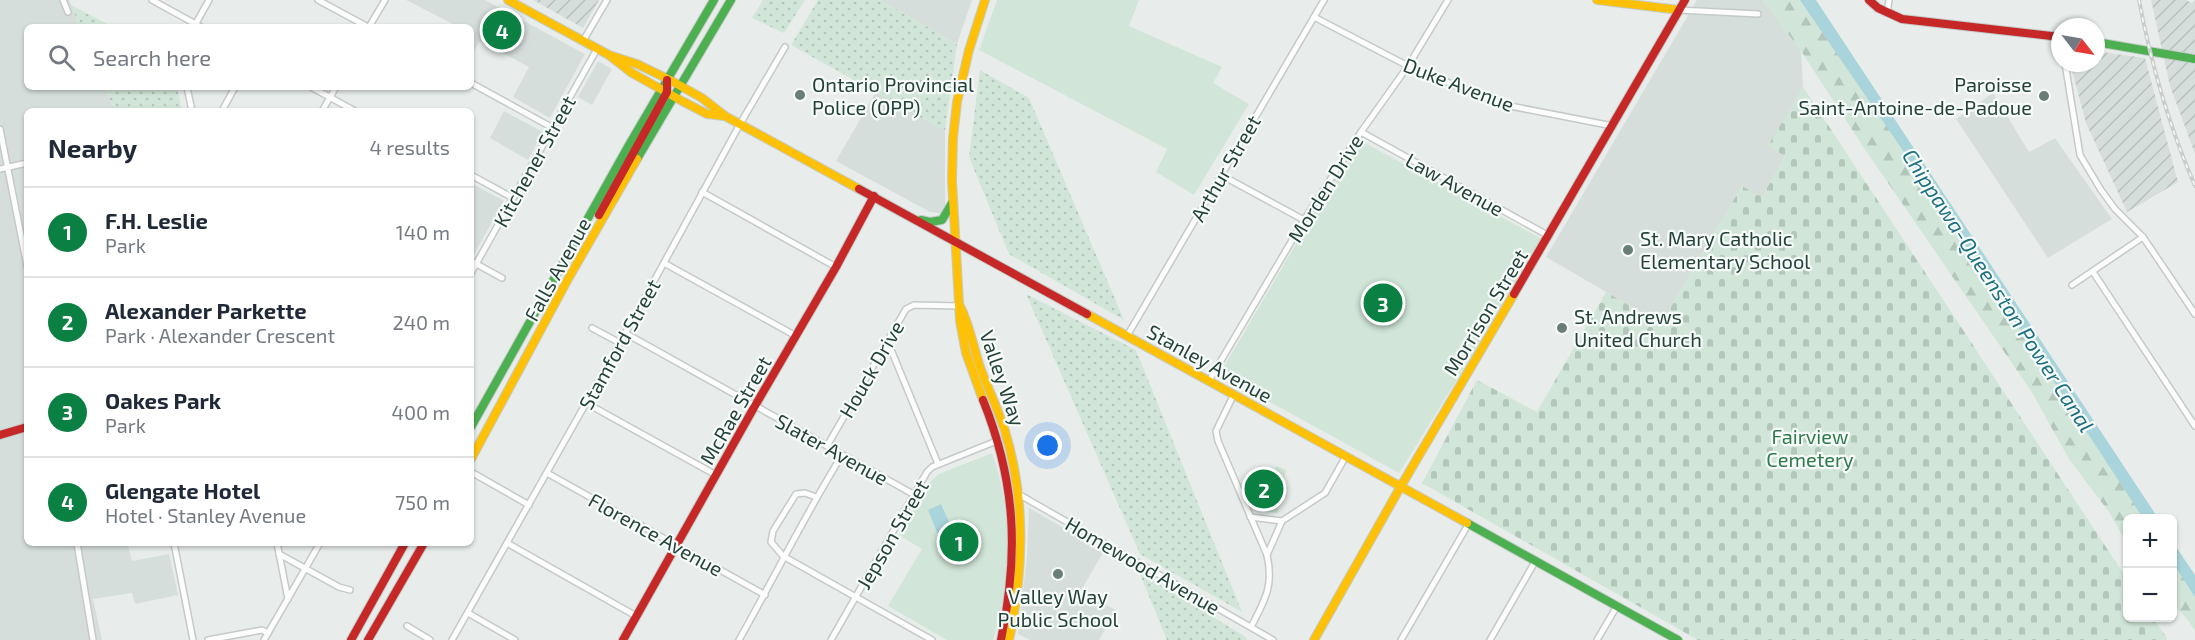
<!DOCTYPE html>
<meta charset="utf-8">
<style>
body{margin:0;font-family:"Exo 2",sans-serif;background:#f6f6f7;color:#1f2937}
.controls{position:absolute;right:18px;bottom:18px;display:grid;overflow:hidden;border-radius:9px;box-shadow:0 2px 4px #0004}
.controls button{width:54px;height:54px;display:grid;place-items:center;padding:0;border:0;border-bottom:2px solid #e0e1e3;background:#fff;color:#1f2937;font:30px sans-serif}
.compass{position:absolute;left:2051px;top:18px;width:54px;height:54px;border-radius:50%;background:#fff;box-shadow:0 2px 4px #0004;rotate:121deg}
.you{position:absolute;left:1048px;top:446px;width:21px;height:21px;margin:-15px;border:4px solid #fff;border-radius:50%;background:#1a73e8;box-shadow:0 0 0 9px #1a73e833}
.badge{display:grid;place-items:center;width:39px;height:39px;border-radius:50%;background:#0b8043;color:#fff;font-size:20px;font-weight:700}
.pin{position:absolute;translate:-50% -50%;border:3px solid #fff;box-shadow:0 2px 6px #0006}
.list{margin:0;padding:0;list-style:none}
h2{display:flex;justify-content:space-between;align-items:center;height:78px;margin:0;padding:0 24px;font-size:26px}
h2 small{font-size:20px;font-weight:400;color:#747a83}
.list li{display:grid;grid-template-columns:39px 1fr auto;gap:18px;align-items:center;box-sizing:border-box;height:90px;padding:0 24px;border-top:2px solid #e0e1e3}
.list b{display:block;font-size:22px;white-space:nowrap}
.list p{margin:0;font-size:20px;white-space:nowrap;color:#747a83}
.list em{font-size:20px;font-style:normal;color:#747a83}
.icon{flex:none;width:33px;height:33px;fill:none;stroke:currentColor;stroke-width:2;stroke-linecap:round;stroke-linejoin:round}
.map{position:relative;flex:none;width:2195px;height:640px;overflow:hidden}
.search{position:absolute;background:#fff;box-shadow:0 2px 4px #0004;left:24px;top:24px;width:450px;height:66px;display:flex;align-items:center;gap:15px;box-sizing:border-box;padding:0 21px;border-radius:9px;color:#747a83;font-size:22px}
.panel{position:absolute;background:#fff;box-shadow:0 2px 4px #0004;left:24px;top:108px;width:450px;height:438px;border-radius:9px}
.map>svg:first-child{display:block}
.built{fill:#d6dedb}
.industrial{fill:url(#industrial-furrows)}
.grass{fill:url(#grass-dots)}
.forest{fill:url(#forest-firs)}
.cemetery{fill:url(#cemetery-stones)}
.green{fill:#d1e6d8}
.water{fill:#a9d4db}
.lines{fill:none;stroke-linecap:round;stroke-linejoin:round}
.street-casing{stroke:#c5cac8;stroke-width:8}
.fast-casing{stroke:#c3cbc8;stroke-width:10}
.slow-casing{stroke:#c3cbc8;stroke-width:10}
.jam-casing{stroke:#c3cbc8;stroke-width:10}
.street{stroke:#fcfcfc;stroke-width:5}
.fast{stroke:#4caf50;stroke-width:8}
.slow{stroke:#ffc107;stroke-width:8}
.jam{stroke:#c62828;stroke-width:8}
.rail-casing{stroke:#c9cdcc;stroke-width:4}
.rail{stroke:#f7fbf9;stroke-width:1.5;stroke-dasharray:4.5;stroke-linecap:butt}
.poi-dot{fill:#697e78;stroke:#f7fbf9;stroke-width:2}
.labels{text-anchor:middle;dominant-baseline:central;stroke-width:4.5;stroke-linejoin:round;paint-order:stroke}
.poi-label{font-size:20px;fill:#24423a;stroke:#f7fbf9;text-anchor:start}
.street-label{font-size:20px;fill:#24423a;stroke:#f7fbf9}
.park-label{font-size:20px;fill:#2d7a4b;stroke:#f7fbf9}
.water-label{font-size:21px;font-style:italic;fill:#1c6f80;stroke:#f7fbf9}
</style>
<div class="map">
<svg width="2195" height="640" viewBox="0 0 2195 640">
<defs>
<pattern id="industrial-furrows" width="10" height="10" patternUnits="userSpaceOnUse" patternTransform="scale(1.5)"><rect width="10" height="10" fill="#d6dedb"/><path d="M-1 1l2-2M0 10L10 0M9 11l2-2" fill="none" stroke="#b8c0bd"/></pattern>
<pattern id="grass-dots" width="8" height="8" patternUnits="userSpaceOnUse" patternTransform="scale(1.5)"><rect width="8" height="8" fill="#d1e6d8"/><path d="M2 2h.1M6 6h.1" fill="none" stroke="#b3c6ba" stroke-width="1.8" stroke-linecap="round"/></pattern>
<pattern id="forest-firs" width="22" height="20" patternUnits="userSpaceOnUse" patternTransform="scale(1.5)"><rect width="22" height="20" fill="#d1e6d8"/><path d="M5 1l3.5 6h-7zM16 11l3.5 6h-7z" fill="#b3c6ba"/></pattern>
<pattern id="cemetery-stones" width="16" height="16" patternUnits="userSpaceOnUse" patternTransform="scale(1.5)"><rect width="16" height="16" fill="#d1e6d8"/><path d="M2 7V4a2 2 0 0 1 4 0v3zM10 15v-3a2 2 0 0 1 4 0v3z" fill="#b3c6ba"/></pattern>
</defs>
<rect width="100%" height="100%" fill="#e8edeb"/>
<g class="built">
<polygon points="0,0 69,0 80,27 27,27 27,87 105,87 115,111 27,111 27,543 127,543 132,561 169,554 178,595 135,604 132,593 93,599 102,640 0,640"/>
<polygon points="406,0 485,0 585,54 550,118 513,97 529,67 480,41 471,56 471,27 459,27"/>
<polygon points="880,0 972,0 957,44"/>
<polygon points="1697,0 1763,0 1801,51 1803,87 1769,146 1785,156 1762,198 1742,186 1661,324 1546,257"/>
<polygon points="598,61 612,69 592,105 578,97"/>
<polygon points="876,92 945,131 945,214 930,212 836,161"/>
<polygon points="1993,93 2029,152 2055,138 2112,219 2048,258 1956,119"/>
<polygon points="504,111 543,132 528,160 490,138"/>
<polygon points="471,183 504,201 473,256 471,255"/>
<polygon points="1029,508 1104,551 1080,592 1116,610 1099,640 1030,640 1018,634 1027,556"/>
</g>
<g class="industrial">
<polygon points="533,0 599,0 583,28"/>
<polygon points="2151,0 2186,0 2192,3 2195,0 2195,154 2170,86"/>
<polygon points="2096,51 2145,58 2178,182 2127,212 2086,123 2070,63 2096,63"/>
</g>
<g class="grass">
<polygon points="763,0 805,0 784,33 752,18"/>
<polygon points="818,0 880,0 957,44 945,131 791,45"/>
<polygon points="71,5 113,27 80,27"/>
<polygon points="980,70 1029,98 1124,320 1009,254 969,157"/>
<polygon points="105,87 177,87 182,111 115,111"/>
<polygon points="1026,294 1136,350 1242,612 1140,554"/>
<polygon points="1139,572 1246,637 1247,640 1167,640"/>
</g>
<g class="forest">
<polygon points="1763,0 1806,0 2146,518 2128,518 2127,544 2109,512 2069,459 2031,391 1862,145 1801,51"/>
<polygon points="2172,559 2195,593 2195,631 2187,619 2173,604"/>
</g>
<polygon class="cemetery" points="1803,87 2127,579 2128,618 2153,618 2167,638 2166,640 1698,640 1422,483 1477,380 1537,412 1606,292 1661,324 1742,186 1762,197 1785,156 1768,146"/>
<g class="green">
<polygon points="997,0 1139,0 1129,26 1222,67 1213,83 1249,104 1194,195 1156,172 1167,149 979,50"/>
<polygon points="1365,143 1544,240 1399,473 1228,379 1224,367 1352,148"/>
<path d="M992 453C1013 509 1011 584 993 640H947L888 606 922 549 899 535 930 482 939 474Z"/>
<path d="M1278 466 1286 470 1278 513C1254 511 1251 503 1243 482Z"/>
</g>
<g class="water">
<polygon points="1800,0 1816,0 2158,518 2143,518 1906,155"/>
<polygon points="941,504 953,531 939,537 928,510"/>
<polygon points="2172,541 2195,575 2195,597 2173,563"/>
</g>
<g class="lines">
<g class="street-casing">
<g id="street">
<polyline points="63,0 68,12"/>
<polyline points="152,0 201,27"/>
<polyline points="318,0 368,27"/>
<polyline points="1679,10 1758,14"/>
<polyline points="1887,13 1889,0"/>
<polyline points="1314,17 1408,66 1500,104 1613,126"/>
<polyline points="194,27 209,0"/>
<polyline points="369,27 385,0"/>
<polyline points="583,41 607,0"/>
<polyline points="2065,63 2080,155 2101,190 2115,209 2143,237 2195,314"/>
<polyline points="471,83 553,128"/>
<polyline points="187,87 192,111"/>
<polyline points="311,87 355,111"/>
<polyline points="222,111 235,87"/>
<polyline points="322,111 336,87"/>
<polyline points="0,129 27,266"/>
<polyline points="1361,132 1549,236"/>
<polyline points="0,169 27,163"/>
<polyline points="471,175 513,198"/>
<polyline points="1221,175 1304,220"/>
<polyline points="702,192 836,267"/>
<polyline points="471,261 502,278"/>
<polyline points="664,263 796,336"/>
<polyline points="2093,272 2195,426"/>
<polyline points="471,273 597,49"/>
<polyline points="2072,285 2143,237"/>
<polyline points="592,328 620,343"/>
<polyline points="625,333 913,494"/>
<polyline points="1127,336 1324,0"/>
<polyline points="884,346 892,352 938,464"/>
<polyline points="1209,381 1304,220 1361,132 1408,66 1448,0"/>
<path d="M1234 394 1216 431 1218 441 1267 555C1274 586 1265 600 1251 627"/>
<polyline points="586,403 716,475"/>
<polyline points="827,446 906,309 914,305 960,306"/>
<polyline points="471,472 529,505"/>
<polyline points="547,473 765,595"/>
<polyline points="1017,496 1020,495 1273,640"/>
<polyline points="816,497 805,493 796,494 773,531 771,542 783,556 932,640"/>
<polyline points="1250,517 1282,521"/>
<polyline points="77,543 93,640"/>
<polyline points="174,543 193,640"/>
<polyline points="277,543 288,599"/>
<polyline points="507,543 636,616"/>
<polyline points="279,554 339,587 350,590"/>
<polyline points="1267,555 1282,521 1325,493 1346,456"/>
<polyline points="468,613 515,640"/>
<polyline points="407,626 430,640"/>
<polyline points="208,640 262,630 268,633"/>
<polyline points="264,640 320,543"/>
<polyline points="452,640 620,343 740,124 785,47"/>
<path d="M739 640C774 578 805 515 842 455"/>
<polyline points="831,640 927,472 932,467 999,440"/>
<polyline points="1401,640 1469,523"/>
<polyline points="1490,640 1536,560"/>
<polyline points="1597,640 1617,606"/>
</g>
</g>
<g class="fast-casing">
<g id="fast">
<polyline points="2096,42 2195,59"/>
<polyline points="637,159 731,0"/>
<polyline points="921,220 930,222 942,220 952,203"/>
<polyline points="471,427 629,145 714,0"/>
<polyline points="1467,523 1678,640"/>
</g>
</g>
<g class="slow-casing">
<g id="slow">
<polyline points="508,0 609,55 632,73 682,101 707,114 724,116"/>
<polyline points="1597,0 1679,10"/>
<polyline points="609,55 637,64 670,80 702,98 725,116 859,189"/>
<path d="M960 306C970 325 973 347 980 367 988 389 998 409 1005 431 1026 500 1024 570 1009 640"/>
<polyline points="1087,314 1467,523"/>
<polyline points="983,400 966,353 960,321 952,180 953,138 957,102 969,50 985,0"/>
<polyline points="471,459 568,279 637,159"/>
<polyline points="1314,640 1401,486 1514,294"/>
</g>
</g>
<g class="jam-casing">
<g id="jam">
<polyline points="1869,0 1878,8 1902,19 2060,37"/>
<polyline points="859,189 1087,314"/>
<polyline points="599,215 667,92 667,80"/>
<polyline points="1514,294 1685,0"/>
<path d="M983 400C1016 482 1019 554 1001 640"/>
<polyline points="0,435 27,427"/>
<polyline points="351,640 405,543"/>
<polyline points="368,640 424,543"/>
<polyline points="623,640 752,411 836,267 874,196"/>
</g>
</g>
<use href="#street" class="street"/>
<use href="#fast" class="fast"/>
<use href="#slow" class="slow"/>
<use href="#jam" class="jam"/>
<g class="rail-casing">
<path id="rail" d="M2139 0C2151 64 2169 126 2195 186"/>
</g>
<use href="#rail" class="rail"/>
</g>
<g class="poi-dot">
<circle cx="800" cy="95" r="6"/>
<circle cx="2044" cy="96" r="6"/>
<circle cx="1628" cy="250" r="6"/>
<circle cx="1562" cy="328" r="6"/>
<circle cx="1058" cy="574" r="6"/>
</g>
<g class="labels">
<g class="poi-label">
<text x="812" y="84">Ontario Provincial<tspan x="812" dy="23">Police (OPP)</tspan></text>
<text x="2032" y="84" text-anchor="end">Paroisse<tspan x="2032" dy="23">Saint-Antoine-de-Padoue</tspan></text>
<text x="1640" y="238">St. Mary Catholic<tspan x="1640" dy="23">Elementary School</tspan></text>
<text x="1574" y="316">St. Andrews<tspan x="1574" dy="23">United Church</tspan></text>
<text x="1058" y="596" text-anchor="middle">Valley Way<tspan x="1058" dy="23">Public School</tspan></text>
</g>
<g class="street-label">
<text transform="translate(1459 84) rotate(21)">Duke Avenue</text>
<text transform="translate(534 161) rotate(-61)">Kitchener Street</text>
<text transform="translate(1225 168) rotate(-60)">Arthur Street</text>
<text transform="translate(1455 184) rotate(29)">Law Avenue</text>
<text transform="translate(1325 188) rotate(-58)">Morden Drive</text>
<text transform="translate(557 269) rotate(-61)">Falls Avenue</text>
<text transform="translate(1485 312) rotate(-59)">Morrison Street</text>
<text transform="translate(619 344) rotate(-61)">Stamford Street</text>
<text transform="translate(1210 363) rotate(29)">Stanley Avenue</text>
<text transform="translate(871 369) rotate(-60)">Houck Drive</text>
<text transform="translate(1003 378) rotate(71)">Valley Way</text>
<text transform="translate(735 410) rotate(-60)">McRae Street</text>
<text transform="translate(832 449) rotate(29)">Slater Avenue</text>
<text transform="translate(656 534) rotate(29)">Florence Avenue</text>
<text transform="translate(892 534) rotate(-60)">Jepson Street</text>
<text transform="translate(1143 565) rotate(30)">Homewood Avenue</text>
</g>
<g class="park-label">
<text x="1810" y="436">Fairview<tspan x="1810" dy="23">Cemetery</tspan></text>
</g>
<g class="water-label">
<text transform="translate(1999 290) rotate(57)">Chippawa-Queenston Power Canal</text>
</g>
</g>
</svg>
<div class="controls">
<button>+</button>
<button>−</button>
</div>
<svg class="compass" viewBox="-18 -18 36 36"><path d="M0-13l5 13h-10z" fill="#e53935"/><path d="M0 13l5-13h-10z" fill="#747a83"/></svg>
<div class="you"></div>
<div class="pin badge" style="left:959px;top:542px">1</div>
<div class="pin badge" style="left:1264px;top:489px">2</div>
<div class="pin badge" style="left:1383px;top:303px">3</div>
<div class="pin badge" style="left:502px;top:30px">4</div>
<div class="search"><svg class="icon" aria-label="search" viewBox="0 0 24 24"><circle cx="10" cy="10" r="6"/><path d="M15 15l6 6"/></svg>Search here</div>
<section class="panel">
<h2>Nearby<small>4 results</small></h2>
<ul class="list">
<li><span class="badge">1</span><div><b>F.H. Leslie</b><p>Park</p></div><em>140 m</em></li>
<li><span class="badge">2</span><div><b>Alexander Parkette</b><p>Park · Alexander Crescent</p></div><em>240 m</em></li>
<li><span class="badge">3</span><div><b>Oakes Park</b><p>Park</p></div><em>400 m</em></li>
<li><span class="badge">4</span><div><b>Glengate Hotel</b><p>Hotel · Stanley Avenue</p></div><em>750 m</em></li>
</ul>
</section>
</div>
